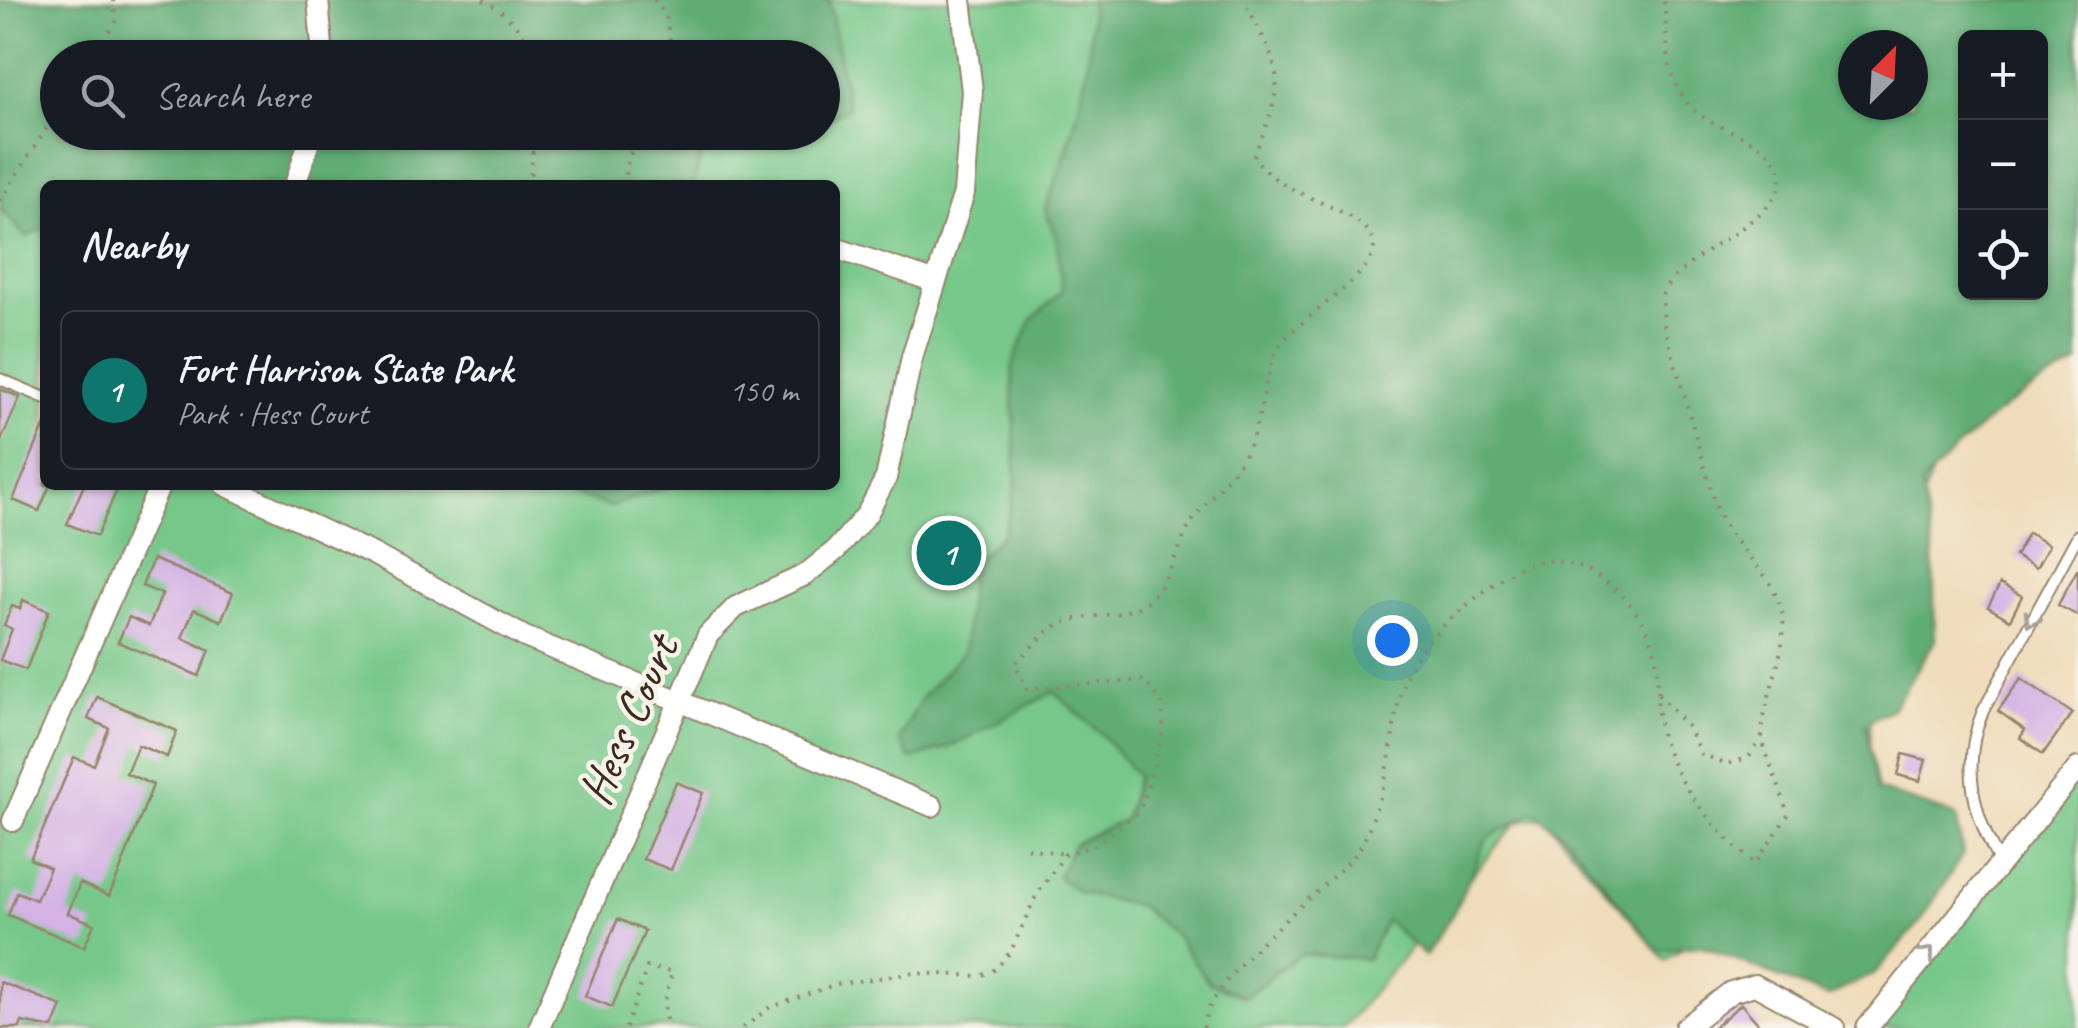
<!DOCTYPE html>
<meta charset="utf-8">
<style>
body{margin:0;font-family:Caveat,sans-serif;background:#20242c;color:#f1f3f6}
.controls{position:absolute;right:30px;top:30px;display:grid;overflow:hidden;border-radius:15px;box-shadow:0 2px 8px #0004}
.controls button{width:90px;height:90px;display:grid;place-items:center;padding:0;border:0;border-bottom:2px solid #363941;background:#171b24;color:#f1f3f6;font:50px sans-serif}
.compass{position:absolute;left:1838px;top:30px;width:90px;height:90px;border-radius:50%;background:#171b24;box-shadow:0 2px 8px #0004;rotate:24deg}
.you{position:absolute;left:1392px;top:640px;width:35px;height:35px;margin:-25px;border:8px solid #fff;border-radius:50%;background:#1a73e8;box-shadow:0 0 0 15px #1a73e833}
.badge{display:grid;place-items:center;width:65px;height:65px;border-radius:50%;background:#0f766e;color:#fff;font-size:32px;font-weight:700}
.pin{position:absolute;translate:-50% -50%;border:5px solid #fff;box-shadow:0 2px 10px #0006}
.list{margin:0;padding:0;list-style:none}
h2{display:flex;justify-content:space-between;align-items:center;height:130px;margin:0;padding:0 40px;font-size:42px}
h2 small{font-size:32px;font-weight:400;color:#9ea1a6}
.list li{display:grid;grid-template-columns:65px 1fr auto;gap:30px;align-items:center;box-sizing:border-box;height:160px;margin:0 20px 20px;padding:0 20px;border:2px solid #363941;border-radius:15px}
.list b{display:block;font-size:38px;white-space:nowrap}
.list p{margin:0;font-size:32px;white-space:nowrap;color:#9ea1a6}
.list em{font-size:32px;font-style:normal;color:#9ea1a6}
.icon{flex:none;width:55px;height:55px;fill:none;stroke:currentColor;stroke-width:2;stroke-linecap:round;stroke-linejoin:round}
.map{position:relative;flex:none;width:2078px;height:1028px;overflow:hidden}
.search{position:absolute;background:#171b24;box-shadow:0 2px 8px #0004;left:40px;top:40px;width:800px;height:110px;display:flex;align-items:center;gap:25px;box-sizing:border-box;padding:0 35px;border-radius:55px;color:#9ea1a6;font-size:38px}
.panel{position:absolute;background:#171b24;box-shadow:0 2px 8px #0004;left:40px;top:180px;width:800px;height:310px;border-radius:15px}
.map>svg:first-child{display:block}
.green{fill:#76c789;stroke:#587854;stroke-width:2.5;fill-rule:evenodd}
.forest{fill:#60ac75;stroke:#4e6b4a;stroke-width:2.5;fill-rule:evenodd}
.building{fill:#d4b2e4}
.lines{fill:none;stroke-linecap:round;stroke-linejoin:round}
.lane-casing{stroke:#95846d;stroke-width:14}
.street-casing{stroke:#95846d;stroke-width:24}
.path{stroke:#95846d;stroke-width:4;stroke-dasharray:2.5 8;stroke-linecap:butt}
.lane{stroke:#fff;stroke-width:10}
.street{stroke:#fff;stroke-width:20}
.oneway{stroke:#a79f9a}
.labels{text-anchor:middle;dominant-baseline:central;stroke-width:9;stroke-linejoin:round;paint-order:stroke}
.street-label{font-size:48px;fill:#3b2a1e;stroke:#f7f3e8}
</style>
<div class="map">
<svg width="2078" height="1028" viewBox="0 0 2078 1028">
<rect width="100%" height="100%" fill="#f7f3e8"/>
<filter id="ink" filterUnits="userSpaceOnUse"><feTurbulence type="fractalNoise" baseFrequency=".01" numOctaves="2"/><feDisplacementMap in="SourceGraphic" scale="20" xChannelSelector="R" yChannelSelector="G"/><feConvolveMatrix kernelMatrix="1 2 1 2 8 2 1 2 1" color-interpolation-filters="sRGB"/></filter>
<filter id="wash" filterUnits="userSpaceOnUse"><feTurbulence type="fractalNoise" baseFrequency=".0048" numOctaves="4" result="noise"/><feDisplacementMap in="SourceGraphic" scale="40" xChannelSelector="R" yChannelSelector="G"/><feGaussianBlur stdDeviation="2.25" result="paint"/><feColorMatrix in="noise" values="0 0 0 0 0 0 0 0 0 0 0 0 0 0 0 0 0 1.4 0 .05"/><feComposite in="paint" operator="in"/></filter>
<g filter="url(#wash)">
<rect width="100%" height="100%" fill="#efddbc"/>
<g class="green">
<path d="M0 0H2078L2048 349 1938 459 1870 622 1869 820 1665 960 1544 817 1518 821 1343 1028H0ZM1966 38H2040V292H1966ZM1853 45H1913V105H1853ZM58 58H822V132H58ZM45 185H835V485H45Z"/>
<polygon points="2078,768 2078,1028 1867,1028"/>
</g>
<g class="forest">
<polygon points="0,0 829,0 848,107 823,122 822,58 58,58 58,132 707,133 693,185 45,185 45,227 26,237 0,208"/>
<path d="M1090 0H2078V364C2013 395 1969 433 1921 485L1933 550 1935 641 1892 709 1865 723 1878 790 1956 816 1963 854 1921 921 1875 973 1827 997 1703 946 1657 950 1566 837 1533 811 1486 840 1454 912 1425 956 1386 920 1367 959 1300 954 1245 997 1209 983 1176 936 1139 906 1080 893 1058 877 1074 844 1125 819 1137 776 1102 735 1054 692 949 747 911 759 899 740 922 697 964 651 971 565 1004 533 1016 485 1012 365 1031 321 1062 291 1057 240 1045 209C1071 143 1095 71 1090 0ZM1966 38H2040V292H1966ZM1913 45V105H1853V45Z"/>
<polygon points="546,485 671,485 610,507"/>
</g>
<g id="blocks">
<g class="building">
<polygon points="0,389 20,397 0,443"/>
<polygon points="45,424 45,485 50,485 39,511 13,500"/>
<polygon points="84,485 119,485 97,536 67,524"/>
<polygon points="2028,533 2049,545 2036,568 2015,556"/>
<polygon points="153,559 233,593 221,621 194,609 182,638 210,650 199,676 118,642 129,617 149,626 162,594 142,586"/>
<polygon points="2078,568 2078,616 2058,605"/>
<polygon points="2000,584 2022,596 2010,620 1988,607"/>
<polygon points="23,600 49,611 26,670 0,660 12,629 4,625 12,606 20,609"/>
<polygon points="2021,678 2072,713 2043,754 2020,738 2025,730 1998,711"/>
<polygon points="97,697 177,731 167,757 138,745 126,773 153,785 121,868 109,896 80,883 68,913 94,924 84,947 8,915 17,892 36,900 50,868 30,859 40,837 74,757 94,765 109,728 88,719"/>
<polygon points="1903,754 1926,760 1920,781 1898,775"/>
<polygon points="676,782 703,793 671,870 643,859"/>
<polygon points="618,919 645,931 612,1007 585,996"/>
<polygon points="0,982 62,1006 53,1028 22,1022 20,1028 0,1028"/>
<polygon points="1741,1004 1762,1028 1713,1028"/>
</g>
</g>
</g>
<g filter="url(#ink)">
<use href="#blocks" fill-opacity="0" stroke="#95846d" stroke-width="2.5"/>
<g class="lines">
<g class="lane-casing">
<g id="lane">
<polyline points="0,379 45,398"/>
<path d="M2001 864C1973 816 1961 763 1983 711L2078 535"/>
</g>
</g>
<g class="street-casing">
<g id="street">
<polyline points="318,0 323,58"/>
<polyline points="295,185 312,132"/>
<polyline points="835,248 933,281"/>
<polyline points="225,485 373,554 525,637 932,806"/>
<polyline points="13,821 160,485"/>
<polyline points="539,1028 708,635 736,607 805,575 836,550 867,514 886,478 912,357 964,193 972,91 961,0"/>
<polyline points="1685,1028 1731,992 1755,985 1834,1028"/>
<polyline points="1867,1028 2078,768"/>
</g>
</g>
<g class="path">
<path d="M483 0C507 12 525 32 534 58"/>
<polyline points="654,0 666,16 673,58"/>
<polyline points="92,58 116,21 113,0"/>
<polyline points="530,185 534,132"/>
<polyline points="624,185 629,156 644,132"/>
<polyline points="0,201 58,110"/>
<polyline points="1658,694 1687,726 1701,754 1728,764 1749,757 1760,740"/>
<polyline points="1027,848 1065,854"/>
<polyline points="626,1028 647,967 672,972 664,1004 667,1028"/>
<path d="M743 1028 769 1008 837 984 913 973 981 976 996 969 1011 951 1036 896 1065 854 1094 845 1141 810 1163 732 1162 703 1144 680 1027 689 1015 664C1028 652 1044 631 1060 624 1084 613 1119 619 1142 605 1166 591 1176 551 1189 527 1205 499 1233 478 1248 448 1262 418 1263 382 1276 352 1290 319 1392 271 1371 236 1350 202 1281 200 1254 156 1287 76 1284 77 1244 0"/>
<path d="M1204 1028C1205 979 1318 895 1351 859 1367 843 1372 818 1380 797 1397 750 1389 694 1419 652 1437 628 1511 563 1539 561 1588 557 1634 597 1651 639 1661 665 1655 694 1659 722 1666 774 1716 832 1755 864L1788 815C1784 796 1762 748 1762 735 1763 699 1790 646 1782 613 1773 570 1735 552 1717 511L1664 325 1662 296C1675 251 1822 209 1770 155 1757 141 1734 133 1717 125 1662 98 1669 53 1664 0"/>
</g>
<use href="#lane" class="lane"/>
<use href="#street" class="street"/>
</g>
<defs><path id="oneway-chevron" d="M-2-3.5L2.5 0L-2 3.5" fill="none" stroke-width="1.6" stroke-linecap="round" stroke-linejoin="round" transform="scale(2.5)"/></defs>
<g class="oneway">
<use href="#oneway-chevron" transform="translate(2031 620) rotate(118)"/>
<use href="#oneway-chevron" transform="translate(1928 953) rotate(-51)"/>
</g>
</g>
<g class="labels">
<g class="street-label">
<text transform="translate(628 720) rotate(-66)">Hess Court</text>
</g>
</g>
</svg>
<div class="controls">
<button>+</button>
<button>−</button>
<button><svg class="icon" aria-label="locate" viewBox="0 0 24 24"><circle cx="12" cy="12" r="6"/><path d="M12 2v4M12 18v4M2 12h4M18 12h4"/></svg></button>
</div>
<svg class="compass" viewBox="-18 -18 36 36"><path d="M0-13l5 13h-10z" fill="#e53935"/><path d="M0 13l5-13h-10z" fill="#9ea1a6"/></svg>
<div class="you"></div>
<div class="pin badge" style="left:949px;top:553px">1</div>
<div class="search"><svg class="icon" aria-label="search" viewBox="0 0 24 24"><circle cx="10" cy="10" r="6"/><path d="M15 15l6 6"/></svg>Search here</div>
<section class="panel">
<h2>Nearby<small></small></h2>
<ul class="list">
<li><span class="badge">1</span><div><b>Fort Harrison State Park</b><p>Park · Hess Court</p></div><em>150 m</em></li>
</ul>
</section>
</div>
